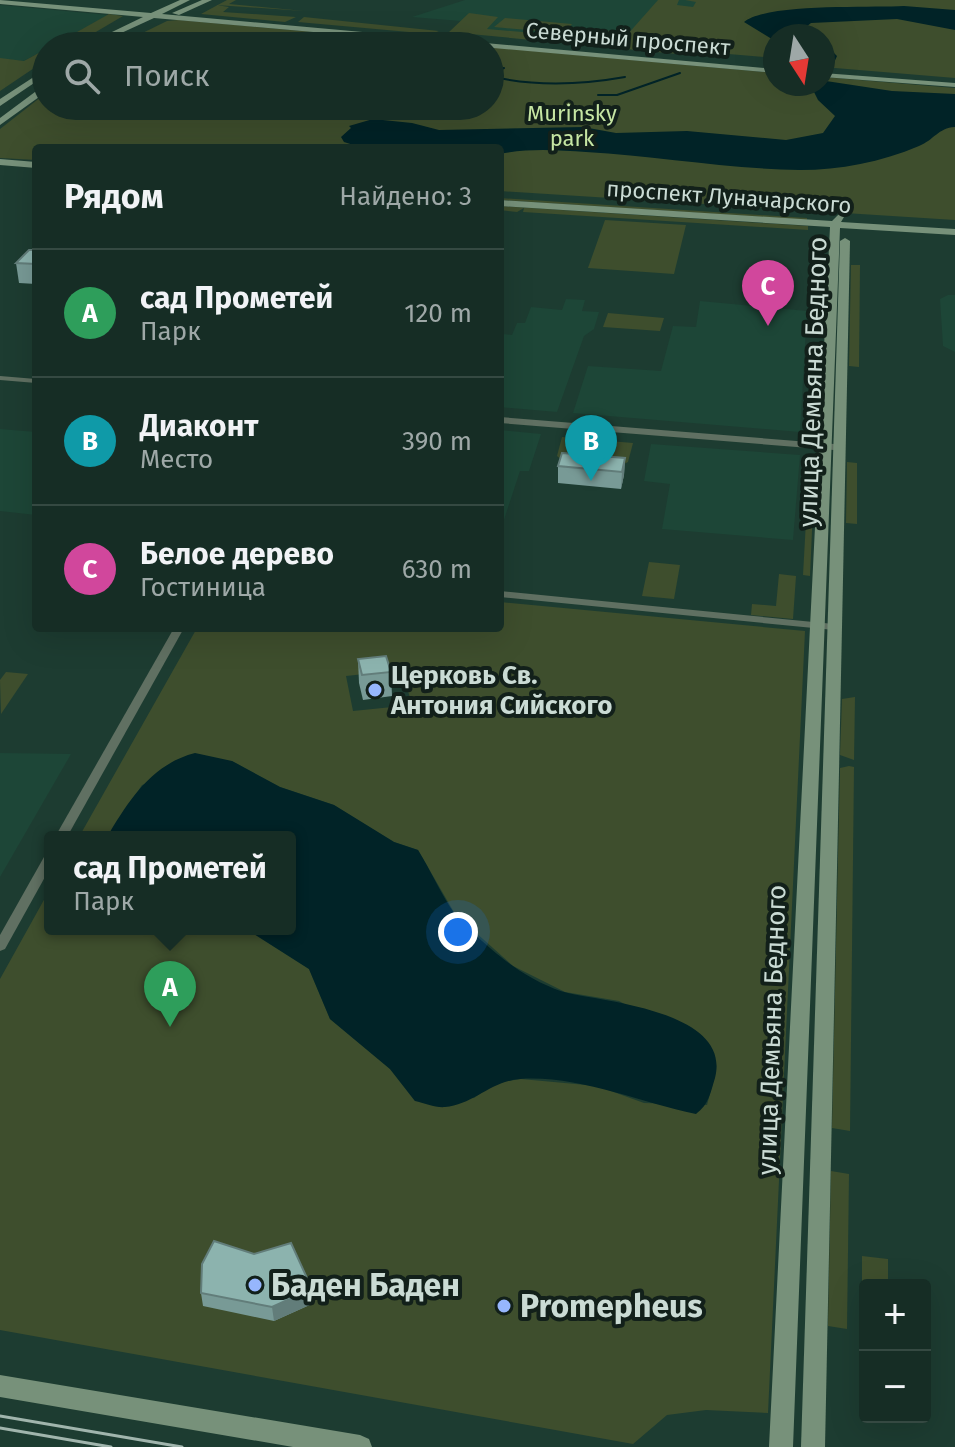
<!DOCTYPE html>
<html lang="ru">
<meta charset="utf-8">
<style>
body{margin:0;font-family:"Fira Sans",sans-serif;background:#233932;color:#f1f3f6}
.controls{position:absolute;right:24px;bottom:24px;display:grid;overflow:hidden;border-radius:8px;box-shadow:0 8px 32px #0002}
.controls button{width:72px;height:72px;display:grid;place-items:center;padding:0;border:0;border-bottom:2px solid #354942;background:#162d25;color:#f1f3f6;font:40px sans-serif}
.compass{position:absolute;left:763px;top:24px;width:72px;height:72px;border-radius:50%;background:#162d25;box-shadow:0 8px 32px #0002;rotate:168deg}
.you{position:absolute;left:458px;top:932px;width:28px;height:28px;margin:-20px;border:6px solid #fff;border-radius:50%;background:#1a73e8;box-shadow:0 0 0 12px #1a73e833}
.badge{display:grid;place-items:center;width:52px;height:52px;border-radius:50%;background:#96b6fd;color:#fff;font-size:26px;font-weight:700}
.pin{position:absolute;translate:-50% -66px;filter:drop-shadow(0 2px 4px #0008)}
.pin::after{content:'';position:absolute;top:42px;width:28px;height:24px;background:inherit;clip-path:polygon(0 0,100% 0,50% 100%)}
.popup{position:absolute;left:44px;top:831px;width:252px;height:104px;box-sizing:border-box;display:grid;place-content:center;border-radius:8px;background:#162d25;filter:drop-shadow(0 2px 6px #0005);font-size:26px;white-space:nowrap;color:#9ea8a7}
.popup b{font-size:30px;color:#f1f3f6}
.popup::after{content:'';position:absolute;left:50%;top:100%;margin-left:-16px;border:16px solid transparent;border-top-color:#162d25}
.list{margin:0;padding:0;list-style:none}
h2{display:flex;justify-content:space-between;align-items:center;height:104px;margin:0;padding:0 32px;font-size:34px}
h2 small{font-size:26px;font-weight:400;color:#9ea8a7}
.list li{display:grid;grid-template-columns:52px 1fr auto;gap:24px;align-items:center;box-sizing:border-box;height:128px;padding:0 32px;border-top:2px solid #354942}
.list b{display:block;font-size:30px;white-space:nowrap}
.list p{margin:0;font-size:26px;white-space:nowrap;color:#9ea8a7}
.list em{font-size:26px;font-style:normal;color:#9ea8a7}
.icon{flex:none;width:44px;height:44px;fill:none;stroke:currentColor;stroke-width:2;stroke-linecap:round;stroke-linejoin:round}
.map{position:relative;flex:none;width:955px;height:1447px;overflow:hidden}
.search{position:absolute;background:#162d25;box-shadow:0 8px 32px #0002;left:32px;top:32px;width:472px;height:88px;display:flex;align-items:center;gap:20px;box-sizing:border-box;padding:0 28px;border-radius:44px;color:#9ea8a7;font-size:30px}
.panel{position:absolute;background:#162d25;box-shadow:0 8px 32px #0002;left:32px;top:144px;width:472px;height:488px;border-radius:8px}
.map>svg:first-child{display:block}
.built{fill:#1d4637}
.green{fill:#3e4e2d;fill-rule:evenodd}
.water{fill:#012327}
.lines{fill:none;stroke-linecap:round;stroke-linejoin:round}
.stream{stroke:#012327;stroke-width:2}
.street{fill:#607062;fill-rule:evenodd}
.secondary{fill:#77917a;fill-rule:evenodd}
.tram{stroke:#a1b5ad;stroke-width:3}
.wall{fill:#789a96}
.shaded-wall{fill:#627d7a}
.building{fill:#8cb3ae;stroke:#627d7a;stroke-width:2}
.poi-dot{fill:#96b6fd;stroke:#12201a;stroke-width:3}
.labels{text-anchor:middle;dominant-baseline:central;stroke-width:8;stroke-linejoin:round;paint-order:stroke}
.far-street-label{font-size:22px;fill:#cadbd4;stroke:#12201a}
.far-park-label{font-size:22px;fill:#c6e6a3;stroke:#12201a}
.street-label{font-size:26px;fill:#cadbd4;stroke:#12201a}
.poi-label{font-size:26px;font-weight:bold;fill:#cadbd4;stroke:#12201a;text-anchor:start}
.near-poi-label{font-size:32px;font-weight:bold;fill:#cadbd4;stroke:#12201a;text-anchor:start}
</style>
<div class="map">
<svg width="955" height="1447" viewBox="0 0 955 1447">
<rect width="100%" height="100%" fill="#1d3c31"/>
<g class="built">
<polygon points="465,0 712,0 730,54 453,29 461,21 412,17"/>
<polygon points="0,5 108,15 52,46 46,46 46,49 24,61 11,60 0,59"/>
<polygon points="948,295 955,295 955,352 943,346 940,299"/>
<polygon points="566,299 585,300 582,311 599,312 594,329 584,336 557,412 500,407 502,334 512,335 517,323 525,323 531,307 562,310"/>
<polygon points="700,301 807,311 800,432 573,413 588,366 661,371 673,326 696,327"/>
<polygon points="0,429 36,432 36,515 0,511"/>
<polygon points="500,430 541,434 529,471 520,471 500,532"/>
<polygon points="651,444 800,455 793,540 662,529 670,484 644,481"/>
<polygon points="0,753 71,754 0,877"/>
</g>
<g class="green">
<polygon points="227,0 236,0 229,4 304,11 216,5 229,7 223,12 296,17 285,22 201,14"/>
<polygon points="658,0 679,0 677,5 693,7 696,2 685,0 955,0 955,78 823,67 823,36 775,36 775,58 681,50 678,54 449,32 469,13 498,17 487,29 546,34 627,35"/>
<polygon points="109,14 123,16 72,46 52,46"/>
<polygon points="304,17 439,31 431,34 298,22"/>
<polygon points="505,18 572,24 569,28 625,32 550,32 494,27"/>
<polygon points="178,20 474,46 116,46 167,21"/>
<polygon points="490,47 775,73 775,84 823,84 823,77 955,88 955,220 500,191 500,148 36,148 36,160 0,158 0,129 46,93 46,106 490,106"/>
<polygon points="46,49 46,60 0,91 0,58 24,61"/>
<polygon points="500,198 807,218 807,220 500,200"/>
<polygon points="500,206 808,226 808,230 523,212 524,208 517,212 500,210"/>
<polygon points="605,220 686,225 674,274 588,268"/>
<polygon points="851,265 860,265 859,367 849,366"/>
<polygon points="608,313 664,318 660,331 603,327"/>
<polygon points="562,437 633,443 628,462 620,466 562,460 557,456"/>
<polygon points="847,462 857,463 857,524 846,523"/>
<polygon points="808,485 814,486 810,576 803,575"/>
<polygon points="649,562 680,565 674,599 642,596"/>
<polygon points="779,574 796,576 793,619 751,615 752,604 776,606"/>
<path d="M500 602 805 631 768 1413 706 1410 667 1415 633 1444 0 1330V979L50 889V929H246L309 969 330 1019 390 1069 415 1101 474 1098 495 1083 521 1079 597 1086 644 1103 707 1105 716 1071 714 1053 619 1001 565 992 513 966 455 914 418 850 394 842 334 805 280 787 232 761 142 785 107 837H79L197 628H500ZM402 670 412 705 353 711 346 676Z"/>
<polygon points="6,672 28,674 1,714 0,680"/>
<polygon points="855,697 854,760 840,755 842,699"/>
<polygon points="849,766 854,767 850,1131 832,1128 840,768"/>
<polygon points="831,1171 849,1174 847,1329 828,1326"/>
<polygon points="862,1256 888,1259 888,1282 893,1283 865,1285 865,1311 862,1310"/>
</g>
<g class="water">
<path d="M904 6 955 10V30L897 19 811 23 806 27 812 36H775V41L744 22C766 3 871 8 904 6Z"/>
<path d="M823 42 837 56 826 81 892 91 955 94V127C938 128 934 140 919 146 881 162 840 170 800 170 728 169 657 156 586 152 558 150 528 148 500 154V148H363L344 142 341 137 351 128 349 126 373 119 412 123 439 130 583 127 616 133 687 131 786 140 823 133 835 116 818 100 810 84H823Z"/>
<path d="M195 753 232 761 280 787 334 805 394 842 418 850C431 871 441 894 454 913 461 924 502 959 513 966 528 977 551 989 568 993 608 1002 732 1012 715 1078 710 1094 709 1104 696 1114 638 1102 578 1075 520 1079 491 1081 473 1105 445 1107 436 1108 424 1103 415 1101L390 1069 330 1019 309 969 246 929H290V837H107C129 800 152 764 195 753Z"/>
</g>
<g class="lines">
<g class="stream">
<polyline points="183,39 210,46"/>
<polyline points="490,73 504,68"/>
<path d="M490 76C535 87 580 85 625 77"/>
<polyline points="598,95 617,95 680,73"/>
</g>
<g class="street">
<polygon points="0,376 36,379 36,383 0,380"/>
<polygon points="500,417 834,444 838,447 834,450 500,423"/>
<polygon points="500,591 834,624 839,627 834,630 500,597"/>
<polygon points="174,628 184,628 67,837 55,837"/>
<polygon points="50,853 50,868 5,949 0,951 0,935 44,857 46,854"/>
</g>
<g class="secondary">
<polygon points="0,0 151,13 180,0 190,0 162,14 775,69 775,73 154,18 93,46 83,46 143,17 0,4"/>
<polygon points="202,0 212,0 179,15 172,13"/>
<polygon points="46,69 46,75 0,106 0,99"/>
<polygon points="823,73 955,83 955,87 823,77"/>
<polygon points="43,86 46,86 46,92 0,125 0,118"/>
<polygon points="0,159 36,162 36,168 0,165"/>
<polygon points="500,200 832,221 839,214 844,217 841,222 955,229 955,235 840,228 793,1447 769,1447 830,227 500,206"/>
<polygon points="845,238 850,241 825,1447 801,1447 840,241"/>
<polygon points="0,1375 360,1435 369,1439 372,1447 293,1447 0,1397"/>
</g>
<g class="tram">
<polyline points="0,1416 182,1447"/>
<polyline points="0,1428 111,1447"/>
</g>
</g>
<g class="wall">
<polygon points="36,250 36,284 19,283 16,263"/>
<polygon points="625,458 624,475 621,489 558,483 558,466"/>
<polygon points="358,659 391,672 392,696 363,700 359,683"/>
<polygon points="201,1293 314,1303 274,1321 203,1306"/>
</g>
<g class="shaded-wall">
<polygon points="625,458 624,475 621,489 622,472"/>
<polygon points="312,1289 314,1303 274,1321 272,1307"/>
</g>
<g class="building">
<polygon points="245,41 239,46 210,46 210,43"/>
<polygon points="29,250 36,250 36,264 16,263"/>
<polygon points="562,453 625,458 622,472 558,466"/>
<polygon points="386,656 391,672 362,675 358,659"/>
<polygon points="214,1241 254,1254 291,1243 312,1289 272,1307 201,1293 202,1264"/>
</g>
<g class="poi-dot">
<circle cx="375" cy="690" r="8"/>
<circle cx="255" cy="1285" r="8"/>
<circle cx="504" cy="1306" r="8"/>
</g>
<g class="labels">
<g class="far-street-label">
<text transform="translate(628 39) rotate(5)">Северный проспект</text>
<text transform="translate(729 197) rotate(4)">проспект Луначарского</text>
</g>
<g class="far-park-label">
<text x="572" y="113">Murinsky<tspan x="572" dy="25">park</tspan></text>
</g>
<g class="street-label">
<text transform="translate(813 382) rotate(-88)">улица Демьяна Бедного</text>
<text transform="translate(772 1030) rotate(-88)">улица Демьяна Бедного</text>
</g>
<g class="poi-label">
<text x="391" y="675">Церковь Св.<tspan x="391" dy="30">Антония Сийского</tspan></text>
</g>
<g class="near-poi-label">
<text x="271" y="1285">Баден Баден</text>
<text x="520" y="1306">Promepheus</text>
</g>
</g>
</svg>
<div class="controls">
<button>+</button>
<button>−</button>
</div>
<svg class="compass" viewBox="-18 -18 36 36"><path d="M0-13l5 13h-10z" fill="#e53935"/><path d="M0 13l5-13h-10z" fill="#9ea8a7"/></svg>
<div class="you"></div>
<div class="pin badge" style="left:170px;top:1027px;background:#2e9e5b">A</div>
<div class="popup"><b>сад Прометей</b>Парк</div>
<div class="pin badge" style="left:591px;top:481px;background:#0f9aa8">B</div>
<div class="pin badge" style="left:768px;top:326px;background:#d1479c">C</div>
<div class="search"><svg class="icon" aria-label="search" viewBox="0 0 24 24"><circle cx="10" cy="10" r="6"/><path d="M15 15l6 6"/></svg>Поиск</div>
<section class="panel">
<h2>Рядом<small>Найдено: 3</small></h2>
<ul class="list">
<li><span class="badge" style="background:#2e9e5b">A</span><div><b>сад Прометей</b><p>Парк</p></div><em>120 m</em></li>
<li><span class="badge" style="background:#0f9aa8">B</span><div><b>Диаконт</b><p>Место</p></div><em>390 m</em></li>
<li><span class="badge" style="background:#d1479c">C</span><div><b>Белое дерево</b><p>Гостиница</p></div><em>630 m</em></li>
</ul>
</section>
</div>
